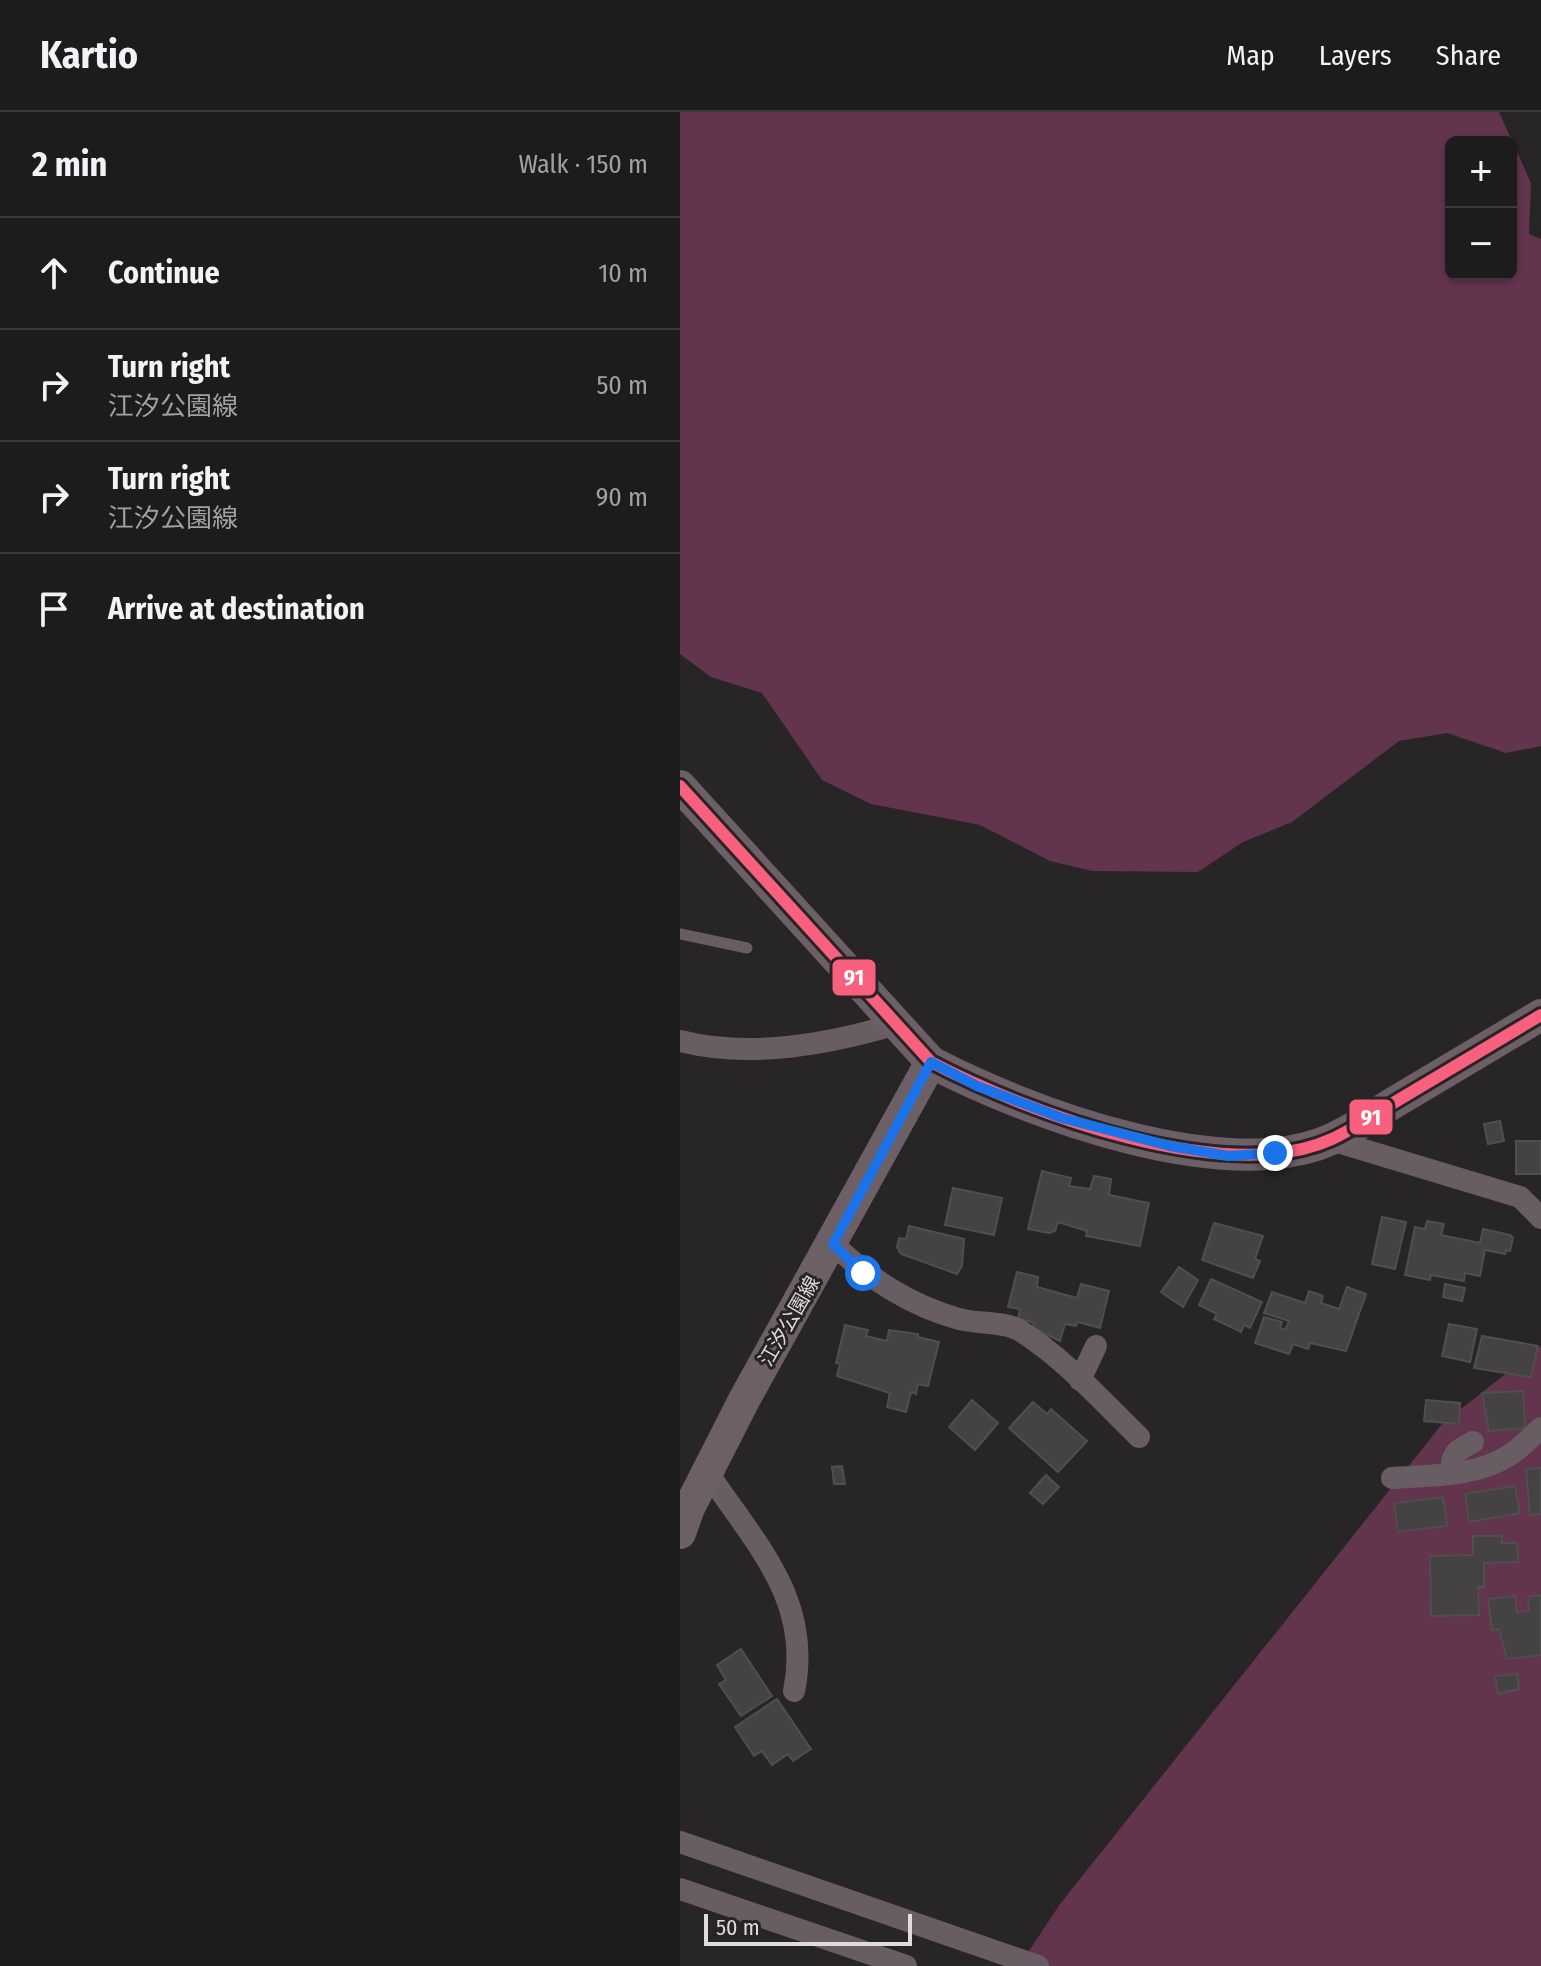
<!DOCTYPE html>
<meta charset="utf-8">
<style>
body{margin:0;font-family:"Fira Sans Condensed","Noto Sans JP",sans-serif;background:#252525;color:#f1f3f6}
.controls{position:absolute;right:24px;top:24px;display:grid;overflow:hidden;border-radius:12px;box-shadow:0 2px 6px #0004}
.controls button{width:72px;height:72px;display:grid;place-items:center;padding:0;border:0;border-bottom:2px solid #3b3a3b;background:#1d1c1c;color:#f1f3f6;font:40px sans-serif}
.scale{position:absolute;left:24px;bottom:20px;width:208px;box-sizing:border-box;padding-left:8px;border:4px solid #dfdcde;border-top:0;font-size:22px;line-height:28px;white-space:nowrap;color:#dfdcde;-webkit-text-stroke:6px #282426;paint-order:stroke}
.stop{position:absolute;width:24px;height:24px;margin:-18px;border:6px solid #1a73e8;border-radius:50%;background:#fff}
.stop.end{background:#1a73e8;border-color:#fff;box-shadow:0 2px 8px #0008}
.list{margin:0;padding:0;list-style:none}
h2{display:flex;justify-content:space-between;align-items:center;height:104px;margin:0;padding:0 32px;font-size:34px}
h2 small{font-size:26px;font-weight:400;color:#a0a1a3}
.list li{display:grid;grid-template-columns:52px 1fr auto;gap:24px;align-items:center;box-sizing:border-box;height:112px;padding:0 32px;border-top:2px solid #3b3a3b}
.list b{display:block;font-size:30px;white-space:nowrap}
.list p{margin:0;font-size:26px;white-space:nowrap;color:#a0a1a3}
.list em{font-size:26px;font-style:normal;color:#a0a1a3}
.icon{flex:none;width:44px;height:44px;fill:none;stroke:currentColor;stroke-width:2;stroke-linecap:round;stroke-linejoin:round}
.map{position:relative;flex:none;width:861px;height:1854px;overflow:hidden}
header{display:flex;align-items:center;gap:48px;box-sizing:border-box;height:112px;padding:0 40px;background:#1d1c1c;border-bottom:2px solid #3b3a3b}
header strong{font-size:38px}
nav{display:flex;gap:44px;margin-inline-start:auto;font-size:28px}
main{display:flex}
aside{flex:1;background:#1d1c1c}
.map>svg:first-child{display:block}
.green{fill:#63344e;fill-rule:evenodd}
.building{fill:#444243;stroke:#504e4f;stroke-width:2}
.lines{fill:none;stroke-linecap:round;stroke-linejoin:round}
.lane{stroke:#685d63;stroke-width:11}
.street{stroke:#685d63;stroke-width:22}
.secondary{stroke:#6c6066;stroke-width:32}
.bus-1-casing{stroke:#282426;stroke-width:18}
.bus-1{stroke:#f8607d;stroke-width:12}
.route{stroke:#1a73e8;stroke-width:10}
.labels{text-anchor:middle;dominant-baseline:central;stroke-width:6;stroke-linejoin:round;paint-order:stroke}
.street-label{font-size:20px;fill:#dfdcde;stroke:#282426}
.line-badge{stroke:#282426;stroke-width:3}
.badge-label{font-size:22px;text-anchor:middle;font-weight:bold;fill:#fff}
</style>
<header>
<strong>Kartio</strong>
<nav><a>Map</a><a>Layers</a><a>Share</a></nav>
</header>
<main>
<aside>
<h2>2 min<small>Walk · 150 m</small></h2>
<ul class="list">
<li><svg class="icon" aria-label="ahead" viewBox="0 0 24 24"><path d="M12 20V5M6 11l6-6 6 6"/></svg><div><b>Continue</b></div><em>10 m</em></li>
<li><svg class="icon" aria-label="right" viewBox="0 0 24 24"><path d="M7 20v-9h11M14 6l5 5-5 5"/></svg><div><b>Turn right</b><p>江汐公園線</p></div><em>50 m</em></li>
<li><svg class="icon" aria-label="right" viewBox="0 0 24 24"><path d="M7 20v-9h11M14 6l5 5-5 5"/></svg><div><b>Turn right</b><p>江汐公園線</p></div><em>90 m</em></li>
<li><svg class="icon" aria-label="arrive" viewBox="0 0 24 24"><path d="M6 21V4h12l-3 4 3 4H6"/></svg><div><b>Arrive at destination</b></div></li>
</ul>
</aside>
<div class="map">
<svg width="861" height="1854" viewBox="0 0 861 1854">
<rect width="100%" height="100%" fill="#272526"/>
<g class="green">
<path d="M0 0H819L851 71 849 122 861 127V634L826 641 767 621 719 629 612 710 563 730 518 760 412 759 370 749 300 713 191 692 142 668 82 581 31 565 0 542ZM831 30V162H771V30Z"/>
<polygon points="861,1234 861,1854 339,1854 380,1792 762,1312"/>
</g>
<g class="building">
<polygon points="820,1009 824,1029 808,1032 804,1012"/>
<rect x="836" y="1029" width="25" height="33"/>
<polygon points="362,1059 391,1066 389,1074 410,1077 414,1064 431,1067 429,1083 469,1091 460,1134 406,1124 407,1119 378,1110 375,1119 369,1121 348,1117"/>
<polygon points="273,1076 322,1086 314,1123 265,1113"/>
<polygon points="702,1105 726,1110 715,1157 692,1152"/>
<polygon points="747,1109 764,1112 761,1123 800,1131 803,1117 830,1123 833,1126 830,1139 826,1138 825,1142 805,1138 800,1164 785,1161 784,1169 751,1163 750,1168 725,1163 735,1115 745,1117"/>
<polygon points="534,1111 583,1124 575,1147 580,1149 573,1166 522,1148"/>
<polygon points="229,1114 284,1127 282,1154 277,1162 221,1142 217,1135 219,1126 226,1127"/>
<polygon points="499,1155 518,1168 503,1195 481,1180"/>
<polygon points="337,1160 358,1165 357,1175 397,1186 401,1172 429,1179 420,1216 398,1210 396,1214 385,1212 380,1229 353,1216 354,1211 338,1206 340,1197 328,1195"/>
<polygon points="531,1167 582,1190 570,1216 564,1213 561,1220 534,1207 537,1202 519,1193"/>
<polygon points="765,1172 785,1176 782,1189 763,1185"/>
<polygon points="667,1175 686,1182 666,1239 630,1231 628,1237 613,1232 609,1242 575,1231 584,1205 602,1210 600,1216 605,1218 609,1209 584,1201 592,1180 625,1191 629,1179 643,1184 641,1191 659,1197"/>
<polygon points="769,1212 797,1217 790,1250 762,1244"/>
<polygon points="165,1213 188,1218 186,1224 207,1229 209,1218 238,1222 238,1225 259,1230 248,1274 238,1272 236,1282 231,1280 226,1300 207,1295 210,1281 157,1264 160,1252 156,1251"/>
<polygon points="802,1224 858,1234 851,1265 794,1256"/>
<polygon points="843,1279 845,1316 809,1319 802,1281"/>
<polygon points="292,1288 318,1311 295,1338 269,1315"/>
<polygon points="746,1288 780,1291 779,1312 744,1309"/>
<polygon points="353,1290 367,1302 371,1297 407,1329 378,1360 329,1316"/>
<polygon points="162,1354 165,1372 154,1372 152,1355"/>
<polygon points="861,1356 861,1402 850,1403 846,1357"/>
<polygon points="366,1363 379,1375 363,1392 350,1381"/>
<polygon points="835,1374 840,1401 789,1410 785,1382"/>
<polygon points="763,1385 767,1414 718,1420 714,1391"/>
<polygon points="793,1424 822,1424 822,1431 837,1431 838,1450 804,1451 804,1475 798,1475 799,1503 751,1504 750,1444 793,1443"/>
<polygon points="861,1483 861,1543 827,1547 819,1517 812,1518 808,1487 835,1484 837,1500 849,1499 848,1485"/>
<polygon points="61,1537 92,1584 61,1604 39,1572 46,1568 37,1553"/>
<polygon points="837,1562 839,1577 818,1582 815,1564"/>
<polygon points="97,1587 131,1637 113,1649 108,1642 92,1653 82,1639 74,1644 55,1615"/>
</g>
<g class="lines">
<polyline class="lane" points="0,822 67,836"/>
<g class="street">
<path d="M0 929C71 947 149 932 217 912"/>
<polyline points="651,1028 840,1085 861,1106"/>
<path d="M153 1132C190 1167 229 1193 279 1207 297 1212 323 1209 339 1218 384 1246 421 1288 459 1325"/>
<polyline points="400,1268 416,1234"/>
<path d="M27 1359C73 1430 133 1486 114 1579"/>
<path d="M772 1361C770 1342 776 1339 793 1330"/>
<path d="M712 1366C750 1363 795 1365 828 1344 840 1337 851 1325 861 1316"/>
<polyline points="0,1730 358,1854"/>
<polyline points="0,1777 226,1854"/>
</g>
<g class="secondary">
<path d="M0 674 251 950C348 1001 547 1075 652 1027 676 1016 698 1000 720 987 767 959 814 931 861 903"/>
<polyline points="0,1421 9,1396 64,1288 251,950"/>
</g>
<g class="bus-1-casing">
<path id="bus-1" d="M0 674 251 950C348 1001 547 1075 652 1027 676 1016 698 1000 720 987 767 959 814 931 861 903"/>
</g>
<use href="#bus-1" class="bus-1"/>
</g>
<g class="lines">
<polyline class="route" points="183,1161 153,1132 251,950 297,974 382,1006 490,1034 548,1044 595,1041"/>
</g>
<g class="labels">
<g class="street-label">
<text transform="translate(109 1209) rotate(-60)">江汐公園線</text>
</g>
</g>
<g class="line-badge">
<rect x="151" y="846" width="46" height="39" rx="8" fill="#f8607d"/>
<rect x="668" y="986" width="46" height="38" rx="8" fill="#f8607d"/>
</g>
<g class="badge-label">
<text x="174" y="873">91</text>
<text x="691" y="1013">91</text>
</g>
</svg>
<div class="controls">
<button>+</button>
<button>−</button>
</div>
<div class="scale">50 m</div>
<div class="stop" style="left:183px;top:1161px"></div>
<div class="stop end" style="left:595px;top:1041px"></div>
</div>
</main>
